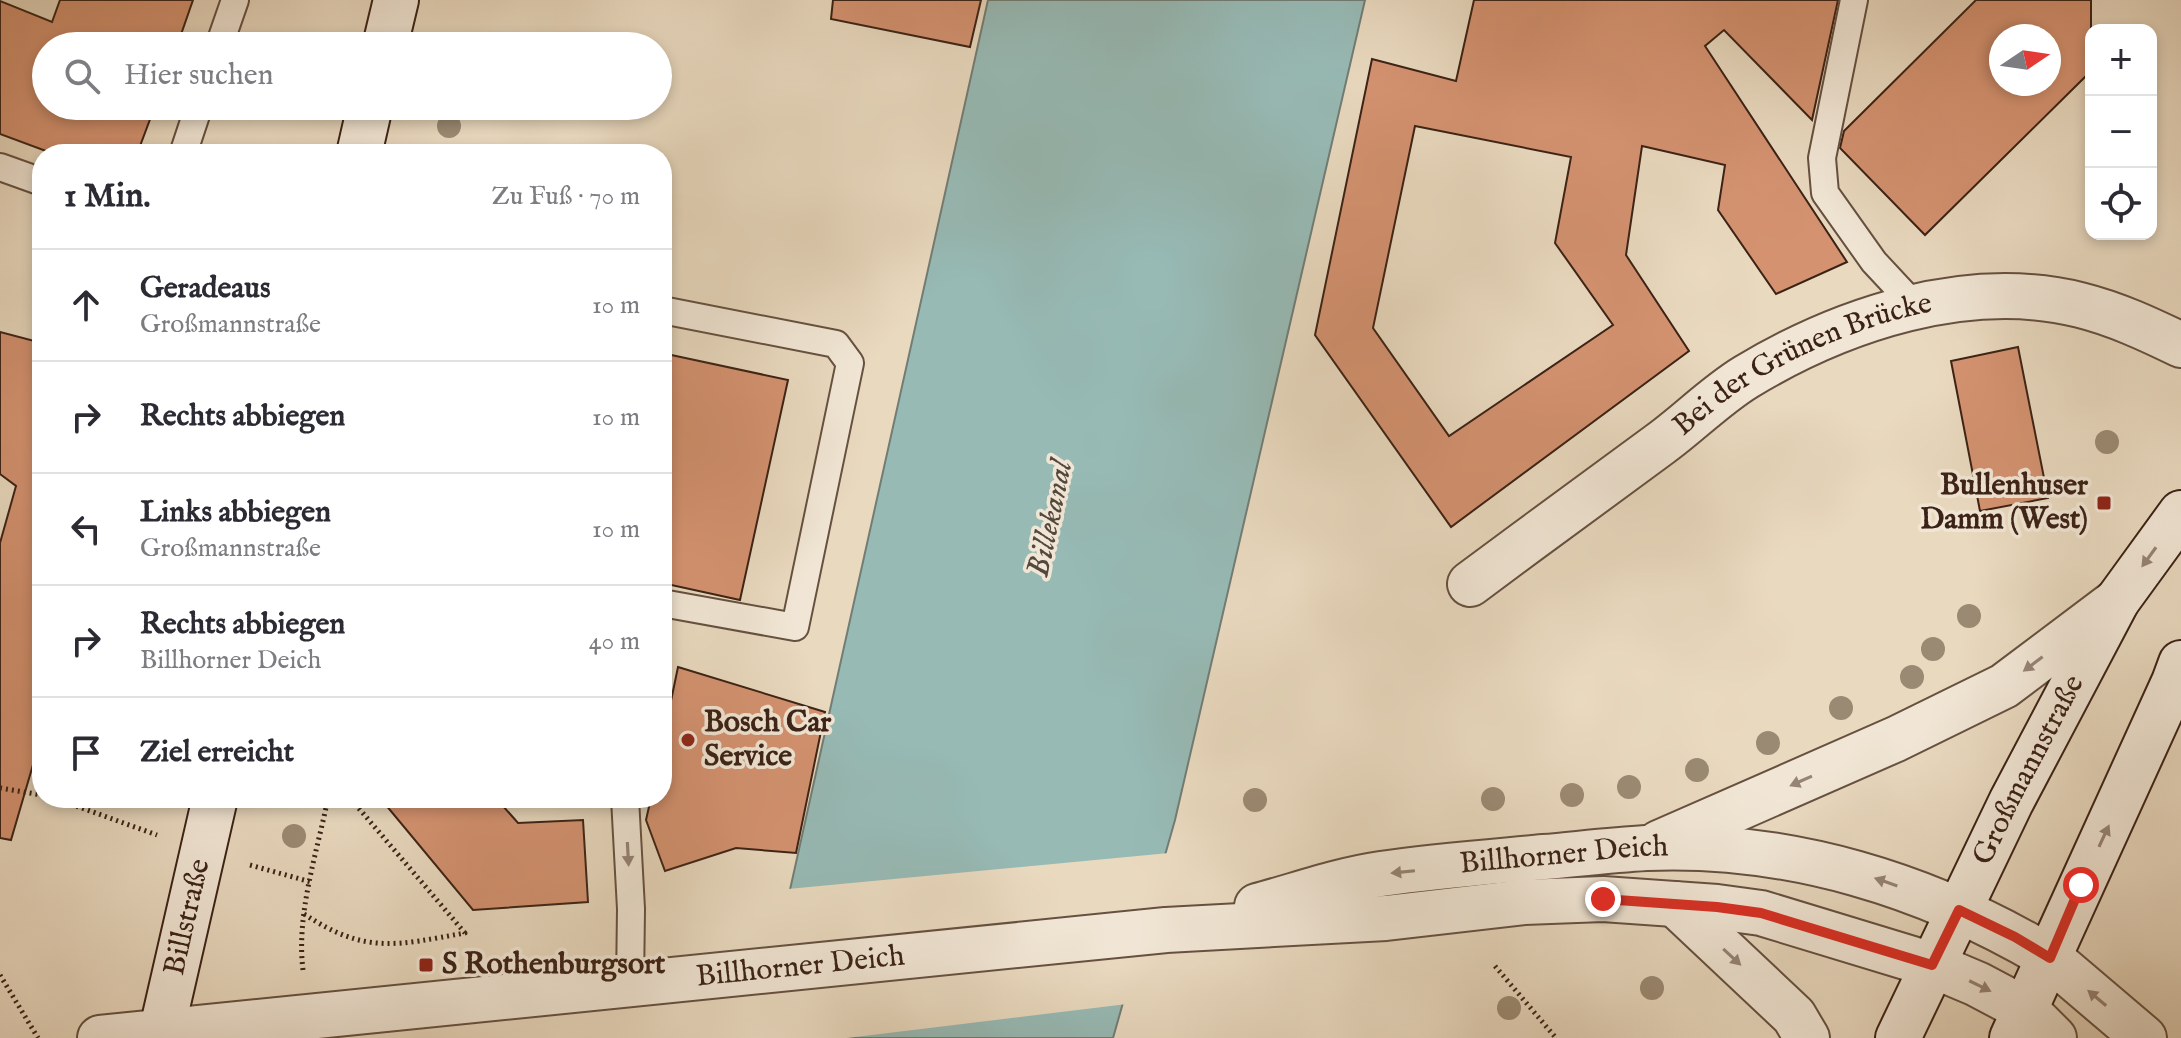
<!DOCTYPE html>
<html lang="de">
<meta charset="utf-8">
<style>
body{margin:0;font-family:"IM FELL English",serif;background:#f2f2f3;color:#2b2b33}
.controls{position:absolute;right:24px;top:24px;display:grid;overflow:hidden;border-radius:16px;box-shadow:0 4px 12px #0003}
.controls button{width:72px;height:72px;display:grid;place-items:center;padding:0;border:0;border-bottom:2px solid #e1e1e2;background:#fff;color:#2b2b33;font:40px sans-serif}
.compass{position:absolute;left:1989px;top:24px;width:72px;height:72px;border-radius:50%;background:#fff;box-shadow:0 4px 12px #0003;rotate:77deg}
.stop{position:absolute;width:24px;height:24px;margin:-18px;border:6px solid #d93025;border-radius:50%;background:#fff}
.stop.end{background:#d93025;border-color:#fff;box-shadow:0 2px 8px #0008}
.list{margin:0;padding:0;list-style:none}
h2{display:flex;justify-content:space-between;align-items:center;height:104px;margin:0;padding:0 32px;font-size:34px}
h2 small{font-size:26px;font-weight:400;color:#7c7c81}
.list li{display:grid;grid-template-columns:52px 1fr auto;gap:24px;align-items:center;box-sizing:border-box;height:112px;padding:0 32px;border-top:2px solid #e1e1e2}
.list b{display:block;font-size:30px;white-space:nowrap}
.list p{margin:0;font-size:26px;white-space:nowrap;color:#7c7c81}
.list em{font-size:26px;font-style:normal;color:#7c7c81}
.icon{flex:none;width:44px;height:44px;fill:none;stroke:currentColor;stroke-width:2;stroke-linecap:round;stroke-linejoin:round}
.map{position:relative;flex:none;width:2181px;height:1038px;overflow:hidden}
.search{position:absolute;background:#fff;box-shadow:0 4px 12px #0003;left:32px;top:32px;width:640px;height:88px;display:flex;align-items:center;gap:20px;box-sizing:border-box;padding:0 28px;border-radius:44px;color:#7c7c81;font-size:30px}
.panel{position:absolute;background:#fff;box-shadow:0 4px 12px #0003;left:32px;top:144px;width:640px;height:664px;border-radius:32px}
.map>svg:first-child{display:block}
.water{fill:#97bab5;stroke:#727d75;stroke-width:2}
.pier{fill:#e9d9bf}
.building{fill:#d49270;stroke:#3b2216;stroke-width:2;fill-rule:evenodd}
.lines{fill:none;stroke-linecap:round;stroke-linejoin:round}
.service-casing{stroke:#665040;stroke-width:30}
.minor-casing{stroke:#665040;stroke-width:48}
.tertiary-casing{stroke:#665040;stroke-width:48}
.secondary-casing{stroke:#3b2216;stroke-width:48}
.path{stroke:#3b2216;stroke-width:5;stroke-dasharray:2 4;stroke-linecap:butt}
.service{stroke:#f1e6d5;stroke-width:26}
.minor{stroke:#f1e6d5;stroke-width:44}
.tertiary{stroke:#f1e6d5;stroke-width:44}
.secondary{stroke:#f1e6d5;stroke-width:44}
.tree{fill:#9b8a73}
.oneway{fill:#968476}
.route{stroke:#d93025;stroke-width:10}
.poi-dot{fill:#8f2418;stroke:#f1e6d5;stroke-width:3}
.labels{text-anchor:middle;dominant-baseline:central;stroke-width:7;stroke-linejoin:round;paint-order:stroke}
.street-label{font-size:30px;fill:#3b2216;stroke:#f1e6d5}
.poi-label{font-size:30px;font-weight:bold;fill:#3b2216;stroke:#f1e6d5;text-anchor:start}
.water-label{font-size:32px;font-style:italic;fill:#52483e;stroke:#f1e6d5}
</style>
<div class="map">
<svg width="2181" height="1038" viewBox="0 0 2181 1038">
<rect width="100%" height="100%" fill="#e9d9bf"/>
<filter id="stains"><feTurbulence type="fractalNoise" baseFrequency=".0025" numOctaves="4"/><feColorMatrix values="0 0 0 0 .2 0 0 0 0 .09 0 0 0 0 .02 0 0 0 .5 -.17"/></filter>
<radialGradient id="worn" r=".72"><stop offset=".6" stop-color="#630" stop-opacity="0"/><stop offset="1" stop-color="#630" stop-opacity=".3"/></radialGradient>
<polygon class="water" points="988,0 1365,0 1175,820 1113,1038 757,1038"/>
<polygon class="pier" points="1169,853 1127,1004 847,1038 753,1038 788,889"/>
<g class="building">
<polygon points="60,0 193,0 177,46 46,46 46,106 155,106 137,154 54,154 0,134 0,1 52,22"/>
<polygon points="833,0 981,0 970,47 831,19"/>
<path d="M1474 0H1838L1812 120 1724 30 1705 46 1847 262 1776 294 1718 210 1725 165 1642 146 1626 255 1689 351 1451 527 1315 335 1372 59 1456 81ZM1415 126 1571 157 1555 243 1613 325 1449 436 1373 328Z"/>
<path d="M1976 0H2091V71L1925 235 1840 148 1844 131ZM2001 36H2049V84H2001Z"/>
<polygon points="0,332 42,343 42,734 11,840 0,838 0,543 16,486 0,474"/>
<polygon points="2018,347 2048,498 1980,511 1951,361"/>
<polygon points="662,353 788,380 740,600 662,583"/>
<polygon points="678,667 825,712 796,853 736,848 665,871 646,820 651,798 662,798 662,744"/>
<polygon points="380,798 496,798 518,823 583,820 588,902 473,910"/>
</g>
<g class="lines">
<g class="service-casing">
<g id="service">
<polyline points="1854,0 1822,158 1825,193 1874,262 1916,307"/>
<polyline points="219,46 235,0"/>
<polyline points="183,154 199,106"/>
<polyline points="0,167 42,182"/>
<polyline points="662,310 836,344 850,363 795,627 662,603"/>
<polyline points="625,798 631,909 630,984"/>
</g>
</g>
<g class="minor-casing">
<g id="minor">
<path id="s1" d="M1470 584C1533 537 1596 491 1660 444 1689 423 1715 396 1746 377 1842 319 1968 277 2080 305 2116 314 2148 329 2181 345"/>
<polyline points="2050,958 2144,1038"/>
<polyline points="2026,1010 2054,1038"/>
</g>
</g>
<g class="tertiary-casing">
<g id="tertiary">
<polyline points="1659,843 1896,739 2004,686 2117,601"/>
<polyline points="1675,904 1794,1016 1807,1038"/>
<path id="s2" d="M1257 906C1298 895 1340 880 1381 874 1435 866 1490 862 1544 857 1578 854 1612 850 1646 848 1789 842 1928 885 2050 958"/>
<path id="s3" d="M100 1038 1166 930 1386 918 1524 902 1603 899 1717 907 1761 913 1932 965 1977 984 2026 1010"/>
</g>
</g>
<g class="secondary-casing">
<g id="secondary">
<polyline points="385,46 396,0"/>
<polyline points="359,154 370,106"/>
<path id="s4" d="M160 1038 215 798"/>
<path id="s5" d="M1898 1038 2011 802 2117 601 2181 513"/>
<polyline points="2012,1038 2174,682 2181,663"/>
</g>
</g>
<g class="path">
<polyline points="0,788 42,795"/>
<polyline points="54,798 157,835"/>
<polyline points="250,865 311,882"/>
<path d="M304 914C366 955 397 945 465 933L350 798"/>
<polyline points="1495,966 1556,1038"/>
<path d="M303 970C296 914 317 853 328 798"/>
<polyline points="0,975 38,1038"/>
</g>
<use href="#service" class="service"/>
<use href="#minor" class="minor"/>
<use href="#tertiary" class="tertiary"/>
<use href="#secondary" class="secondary"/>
</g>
<g class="tree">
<circle cx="449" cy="126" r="12"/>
<circle cx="2107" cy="442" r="12"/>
<circle cx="1969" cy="616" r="12"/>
<circle cx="1933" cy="649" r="12"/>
<circle cx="1912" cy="677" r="12"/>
<circle cx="1841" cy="708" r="12"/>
<circle cx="1768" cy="743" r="12"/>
<circle cx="1697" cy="770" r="12"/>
<circle cx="1629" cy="787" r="12"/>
<circle cx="1572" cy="795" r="12"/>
<circle cx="1493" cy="799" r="12"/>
<circle cx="1255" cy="800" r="12"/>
<circle cx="294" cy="836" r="12"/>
<circle cx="1652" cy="988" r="12"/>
<circle cx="1509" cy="1008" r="12"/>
</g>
<defs><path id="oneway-solid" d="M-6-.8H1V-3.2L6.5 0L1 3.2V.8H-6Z" transform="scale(2)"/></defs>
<g class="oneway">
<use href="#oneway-solid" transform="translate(2149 557) rotate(126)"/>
<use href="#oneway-solid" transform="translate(2033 664) rotate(143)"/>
<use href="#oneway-solid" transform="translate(1801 781) rotate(156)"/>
<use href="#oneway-solid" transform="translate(2104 836) rotate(-65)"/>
<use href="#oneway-solid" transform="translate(628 854) rotate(87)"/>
<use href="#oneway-solid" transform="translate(1403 872) rotate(174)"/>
<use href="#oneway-solid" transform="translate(1886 882) rotate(-161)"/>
<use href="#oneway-solid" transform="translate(1732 957) rotate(43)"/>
<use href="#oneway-solid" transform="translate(1980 986) rotate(26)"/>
<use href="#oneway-solid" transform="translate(2097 998) rotate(-140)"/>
</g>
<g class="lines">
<polyline class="route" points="1603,899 1717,907 1761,913 1932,965 1959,910 2015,937 2050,958 2081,885"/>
</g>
<g class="poi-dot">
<rect x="2096" y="495" width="16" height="16" rx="4"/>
<circle cx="688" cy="740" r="8"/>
<rect x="418" y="957" width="16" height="16" rx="4"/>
</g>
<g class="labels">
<g class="street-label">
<text stroke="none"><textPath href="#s1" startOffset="402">Bei der Grünen Brücke</textPath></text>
<text stroke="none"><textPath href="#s5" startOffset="298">Großmannstraße</textPath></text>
<text stroke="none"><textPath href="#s2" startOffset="312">Billhorner Deich</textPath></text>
<text stroke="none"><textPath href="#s4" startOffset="124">Billstraße</textPath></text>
<text stroke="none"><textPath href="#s3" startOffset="704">Billhorner Deich</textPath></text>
</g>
<g class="poi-label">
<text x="2088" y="486" text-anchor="end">Bullenhuser<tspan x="2088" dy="34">Damm (West)</tspan></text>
<text x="704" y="723">Bosch Car<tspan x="704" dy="34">Service</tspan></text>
<text x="442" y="965">S Rothenburgsort</text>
</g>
<g class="water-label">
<text transform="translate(1051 519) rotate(-78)">Billekanal</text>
</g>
</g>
<rect width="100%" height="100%" filter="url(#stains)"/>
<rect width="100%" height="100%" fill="url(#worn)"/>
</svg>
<div class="controls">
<button>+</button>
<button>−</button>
<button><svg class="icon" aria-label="locate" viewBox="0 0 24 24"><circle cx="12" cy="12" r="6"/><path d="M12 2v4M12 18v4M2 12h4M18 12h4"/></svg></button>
</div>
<svg class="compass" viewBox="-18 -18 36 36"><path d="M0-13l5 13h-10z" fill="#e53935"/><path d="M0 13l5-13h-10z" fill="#7c7c81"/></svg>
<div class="stop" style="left:2081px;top:885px"></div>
<div class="stop end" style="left:1603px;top:899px"></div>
<div class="search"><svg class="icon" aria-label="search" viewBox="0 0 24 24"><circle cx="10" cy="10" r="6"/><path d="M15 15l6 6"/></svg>Hier suchen</div>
<section class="panel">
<h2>1 Min.<small>Zu Fuß · 70 m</small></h2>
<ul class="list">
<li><svg class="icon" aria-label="ahead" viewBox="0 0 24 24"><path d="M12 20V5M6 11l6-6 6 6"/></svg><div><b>Geradeaus</b><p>Großmannstraße</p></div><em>10 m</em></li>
<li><svg class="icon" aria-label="right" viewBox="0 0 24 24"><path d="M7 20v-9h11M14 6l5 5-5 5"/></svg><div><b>Rechts abbiegen</b></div><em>10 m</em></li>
<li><svg class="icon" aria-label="left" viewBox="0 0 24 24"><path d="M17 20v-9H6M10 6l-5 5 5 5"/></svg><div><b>Links abbiegen</b><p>Großmannstraße</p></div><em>10 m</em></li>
<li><svg class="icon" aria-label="right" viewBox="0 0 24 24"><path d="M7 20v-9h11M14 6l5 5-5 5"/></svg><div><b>Rechts abbiegen</b><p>Billhorner Deich</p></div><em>40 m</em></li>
<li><svg class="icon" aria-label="arrive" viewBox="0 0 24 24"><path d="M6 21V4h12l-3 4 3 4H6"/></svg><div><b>Ziel erreicht</b></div></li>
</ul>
</section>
</div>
